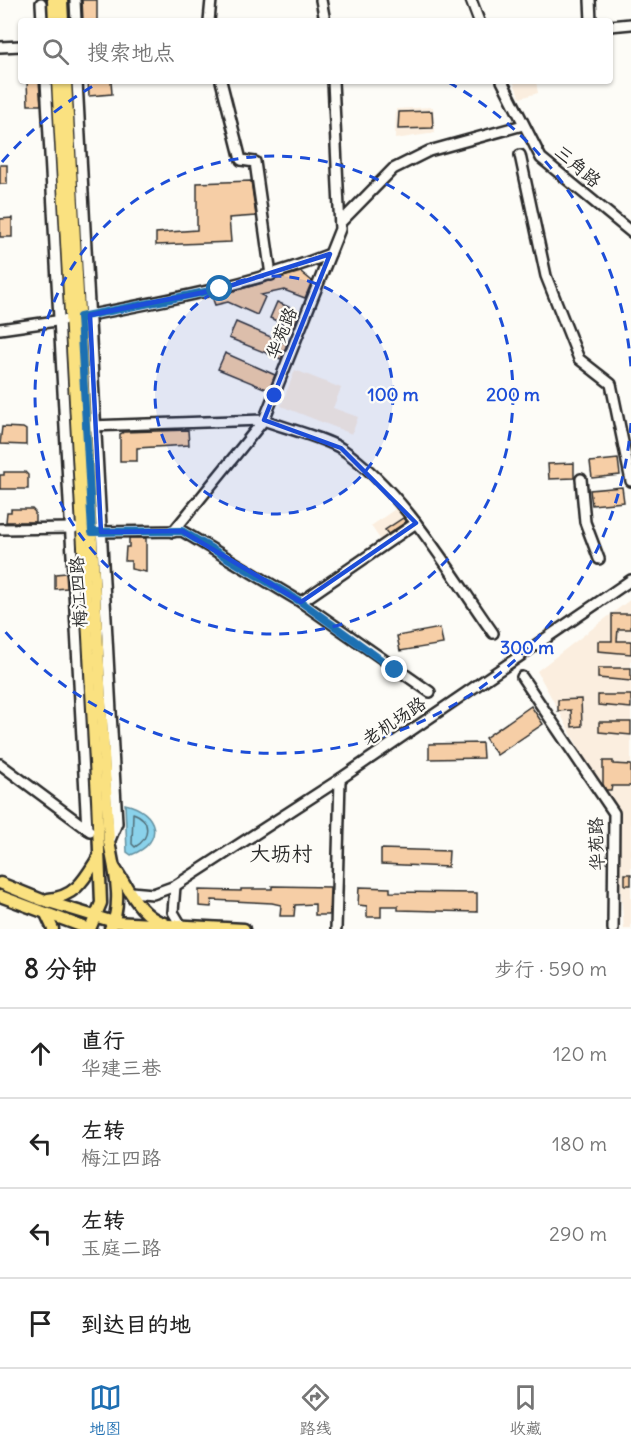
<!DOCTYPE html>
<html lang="zh">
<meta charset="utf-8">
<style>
body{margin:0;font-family:Delius,"LXGW WenKai TC",sans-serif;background:#f2f2f2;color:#222}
.stop{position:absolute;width:18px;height:18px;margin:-14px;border:4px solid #1f6fb2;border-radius:50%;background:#fff}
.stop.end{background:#1f6fb2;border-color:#fff;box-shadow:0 2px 6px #0008}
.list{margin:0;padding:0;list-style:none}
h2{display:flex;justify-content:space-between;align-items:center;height:78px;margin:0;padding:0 24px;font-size:26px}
h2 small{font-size:20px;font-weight:400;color:#767676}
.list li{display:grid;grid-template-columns:39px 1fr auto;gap:18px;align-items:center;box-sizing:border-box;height:90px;padding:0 24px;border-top:2px solid #e0e0e0}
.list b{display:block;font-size:22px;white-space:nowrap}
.list p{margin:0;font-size:20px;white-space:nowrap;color:#767676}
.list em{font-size:20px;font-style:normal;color:#767676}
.icon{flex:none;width:33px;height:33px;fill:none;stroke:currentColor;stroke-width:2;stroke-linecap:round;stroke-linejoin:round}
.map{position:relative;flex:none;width:631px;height:929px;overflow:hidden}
.search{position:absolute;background:#fff;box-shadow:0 2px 4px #0004;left:18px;right:18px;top:18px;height:66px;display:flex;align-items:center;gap:15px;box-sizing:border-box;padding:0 21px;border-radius:6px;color:#767676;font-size:22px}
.sheet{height:438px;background:#fff}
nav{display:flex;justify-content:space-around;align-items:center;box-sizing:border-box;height:84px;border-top:2px solid #e0e0e0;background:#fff;font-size:16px;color:#767676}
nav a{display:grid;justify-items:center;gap:3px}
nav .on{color:#1f6fb2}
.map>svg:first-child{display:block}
.built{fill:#fbeedf}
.water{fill:#8ad2eb;stroke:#648f9e;stroke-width:1.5}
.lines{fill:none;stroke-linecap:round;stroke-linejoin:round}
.shore{stroke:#516e78;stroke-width:1.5}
.building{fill:#f6cea6;stroke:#2b2b2b;stroke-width:1.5}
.minor-casing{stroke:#2b2b2b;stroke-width:14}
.major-casing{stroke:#2b2b2b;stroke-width:15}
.minor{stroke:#fdfcf7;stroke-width:9}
.major{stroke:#fae180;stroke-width:10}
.route{stroke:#1f6fb2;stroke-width:8}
.marked{fill:none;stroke:#1d4ed8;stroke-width:4.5;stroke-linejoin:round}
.ring{fill:none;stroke:#1d4ed8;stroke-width:3;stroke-dasharray:10 8}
.labels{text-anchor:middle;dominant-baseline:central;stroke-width:4.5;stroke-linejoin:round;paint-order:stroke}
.street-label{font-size:18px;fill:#2b2b2b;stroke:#fdfcf7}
.quarter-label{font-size:21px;fill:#2b2b2b;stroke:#fdfcf7}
.centre{fill:#1d4ed8;stroke:#fdfcf7;stroke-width:3}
.ring-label{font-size:18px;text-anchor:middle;font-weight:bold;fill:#1d4ed8;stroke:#fdfcf7;stroke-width:4.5;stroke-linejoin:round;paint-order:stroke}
</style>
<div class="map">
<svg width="631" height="929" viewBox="0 0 631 929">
<rect width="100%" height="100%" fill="#fdfcf7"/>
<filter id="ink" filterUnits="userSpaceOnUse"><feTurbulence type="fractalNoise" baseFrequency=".0167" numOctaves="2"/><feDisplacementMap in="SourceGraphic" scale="12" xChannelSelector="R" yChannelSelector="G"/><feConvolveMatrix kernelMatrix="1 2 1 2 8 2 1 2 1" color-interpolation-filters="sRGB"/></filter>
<g filter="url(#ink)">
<g class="built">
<polygon points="513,81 536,81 538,93 520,98"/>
<polygon points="433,107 435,133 395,139 396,109"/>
<polygon points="295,370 341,388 333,408 358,417 352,434 281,406"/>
<polygon points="398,507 410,523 382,542 371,526"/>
<polygon points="631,599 631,929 624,929 614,813 537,671"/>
</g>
<path class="water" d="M125 804C158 811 166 842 131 855L127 852Z"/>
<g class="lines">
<path class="shore" d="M133 813C151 819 151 838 135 847L132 844Z"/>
</g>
<g class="building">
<polygon points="82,0 97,0 97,21 83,21"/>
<polygon points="27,81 39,81 41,105 28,105"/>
<polygon points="88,81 111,81 112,94 89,96"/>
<polygon points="432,111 433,128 398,129 399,112"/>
<rect x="0" y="165" width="7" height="19"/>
<polygon points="251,181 256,216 229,218 231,242 156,245 156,233 197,230 197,183"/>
<polygon points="12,218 12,237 0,237 0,219"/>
<polygon points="301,272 312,281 305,298 284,290 261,295 265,297 257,315 228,302 215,305 212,297"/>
<polygon points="277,302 300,312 293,328 270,318"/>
<polygon points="236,322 287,344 281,359 229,338"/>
<polygon points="225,353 275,375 269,390 218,369"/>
<polygon points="2,427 23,428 26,430 26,445 0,444"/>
<polygon points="188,430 189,445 137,448 137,461 120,461 120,434 124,432"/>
<polygon points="618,459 620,475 592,478 590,462"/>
<polygon points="574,463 574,478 549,479 548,464"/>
<polygon points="4,472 25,472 28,475 28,489 0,489 0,475 4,475"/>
<polygon points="622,487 624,502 592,505 590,490"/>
<polygon points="11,509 32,509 35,512 35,522 6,522 7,512 11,512"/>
<polygon points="403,518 406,522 388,534 385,530"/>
<polygon points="129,538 146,538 146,572 131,569 131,561 125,561 126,547 129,547"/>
<polygon points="66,573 67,588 55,589 55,574"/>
<polygon points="612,614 631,614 631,629 618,629 617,641 631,641 631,654 598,651 598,641 612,641"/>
<polygon points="440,628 443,644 400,651 397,636"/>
<polygon points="598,668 631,668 631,681 598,678"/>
<polygon points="598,695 631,695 631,708 598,705"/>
<polygon points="581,699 582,726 572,727 571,710 558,711 558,700"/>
<polygon points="531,706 543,724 497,755 485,738"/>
<polygon points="599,722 631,722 631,735 599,732"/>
<polygon points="482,743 483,758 429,759 429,744"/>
<polygon points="603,761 613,761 613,764 631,765 631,786 612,786 611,790 606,790 603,784"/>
<polygon points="381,849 449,851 448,867 381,864"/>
<rect x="625" y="874" width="6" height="11"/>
<polygon points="272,886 330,887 329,915 315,915 315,904 295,905 294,916 280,916 281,905 272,903 212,900 211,907 199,906 199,890 241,891 241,889 272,889"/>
<polygon points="359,887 390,888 390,892 477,893 477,912 398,910 398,906 381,906 381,917 367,917 367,906 358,905"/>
</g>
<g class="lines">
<g class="minor-casing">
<g id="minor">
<polyline points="75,0 76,21"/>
<polyline points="321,0 325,21"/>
<polyline points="471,0 479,21"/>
<polyline points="590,0 591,21"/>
<polyline points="41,3 42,21"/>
<polyline points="209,21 211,0"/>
<polyline points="610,26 631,24"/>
<polyline points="0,47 21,46"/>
<polyline points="46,81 87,829"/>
<polyline points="77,81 117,823 110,840"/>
<polyline points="221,81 241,160 255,162 271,275"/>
<polyline points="502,81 541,158 631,232"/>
<polyline points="520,155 546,276 579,359 611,384 631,481"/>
<polyline points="340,223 393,169 429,151 523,125"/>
<path d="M85 316C168 300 250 285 330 254"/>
<polyline points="0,329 63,320"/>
<polyline points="90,426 264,420 340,229 333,81"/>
<polyline points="581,479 585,522 599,559"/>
<polyline points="0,529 74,528"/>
<polyline points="97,532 182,531 301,602 430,692"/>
<path d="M173 532 264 420C284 428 326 438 342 449 405 493 449 571 493 633"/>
<polyline points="301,602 416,523"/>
<polyline points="522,677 614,813 613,929"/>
<polyline points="0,764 90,831"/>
<polyline points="175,886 173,912 182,927"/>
<polyline points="131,892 153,894 175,886 340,779 631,580"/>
<polyline points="336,929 340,779"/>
</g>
</g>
<g class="major-casing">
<g id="major">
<polyline points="53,0 54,21"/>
<polyline points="62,0 63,21"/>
<polyline points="57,81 97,798 101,903 90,929"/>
<path d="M66 81 109 842C114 869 124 904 110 929"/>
<path d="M114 867C129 888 139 916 164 923"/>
<polyline points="0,883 42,900 114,922 244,929"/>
<polyline points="0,896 89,929"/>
<path d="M48 899C75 897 84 880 97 859"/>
<polyline points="46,914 53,929"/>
</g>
</g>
<use href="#minor" class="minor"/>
<use href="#major" class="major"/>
</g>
</g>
<g class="lines" filter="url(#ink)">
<polyline class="route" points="220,289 80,317 92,532 182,531 301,602 395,670"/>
</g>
<path class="marked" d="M330 254 264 420 341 448 416 523 301 602 182 531 101 532 90 315 220 289Z"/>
<circle cx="274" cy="395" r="119" fill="#1d4ed8" fill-opacity=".12"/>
<g class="ring">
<circle cx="274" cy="395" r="119"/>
<circle cx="274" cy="395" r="239"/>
<path d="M631 423A358 358 0 0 1 2 628M2 162A358 358 0 0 1 100 82M448 82A358 358 0 0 1 631 367"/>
</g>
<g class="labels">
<g class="street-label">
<text transform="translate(578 166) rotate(40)">三角路</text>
<text transform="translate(281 333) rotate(-68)">华苑路</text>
<text transform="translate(78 592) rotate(-93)">梅江四路</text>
<text transform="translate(394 721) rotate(-34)">老机场路</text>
<text transform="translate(596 844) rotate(-92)">华苑路</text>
</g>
<g class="quarter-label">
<text x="281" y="853">大坜村</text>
</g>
</g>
<circle cx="274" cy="395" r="9" class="centre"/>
<g class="ring-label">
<text x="393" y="401">100 m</text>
<text x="513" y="401">200 m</text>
<text x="527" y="654">300 m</text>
</g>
</svg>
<div class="stop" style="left:220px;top:289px"></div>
<div class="stop end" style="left:395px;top:670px"></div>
<div class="search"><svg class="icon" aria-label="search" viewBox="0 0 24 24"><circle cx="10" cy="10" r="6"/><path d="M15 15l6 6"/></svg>搜索地点</div>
</div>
<section class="sheet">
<h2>8 分钟<small>步行 · 590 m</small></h2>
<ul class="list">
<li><svg class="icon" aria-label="ahead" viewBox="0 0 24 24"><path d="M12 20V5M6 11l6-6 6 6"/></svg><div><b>直行</b><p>华建三巷</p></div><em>120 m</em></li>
<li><svg class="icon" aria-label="left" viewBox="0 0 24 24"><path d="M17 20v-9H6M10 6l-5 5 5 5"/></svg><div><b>左转</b><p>梅江四路</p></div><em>180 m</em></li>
<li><svg class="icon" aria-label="left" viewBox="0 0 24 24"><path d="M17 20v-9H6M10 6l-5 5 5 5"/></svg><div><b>左转</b><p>玉庭二路</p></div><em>290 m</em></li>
<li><svg class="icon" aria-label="arrive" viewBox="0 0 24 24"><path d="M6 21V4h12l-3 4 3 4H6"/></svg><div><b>到达目的地</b></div></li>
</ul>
</section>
<nav>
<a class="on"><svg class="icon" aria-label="map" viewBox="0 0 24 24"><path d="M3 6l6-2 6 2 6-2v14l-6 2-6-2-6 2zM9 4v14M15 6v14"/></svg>地图</a>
<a><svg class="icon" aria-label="directions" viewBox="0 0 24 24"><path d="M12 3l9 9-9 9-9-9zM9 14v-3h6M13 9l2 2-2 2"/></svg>路线</a>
<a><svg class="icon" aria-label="saved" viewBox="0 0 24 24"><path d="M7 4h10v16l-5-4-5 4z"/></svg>收藏</a>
</nav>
